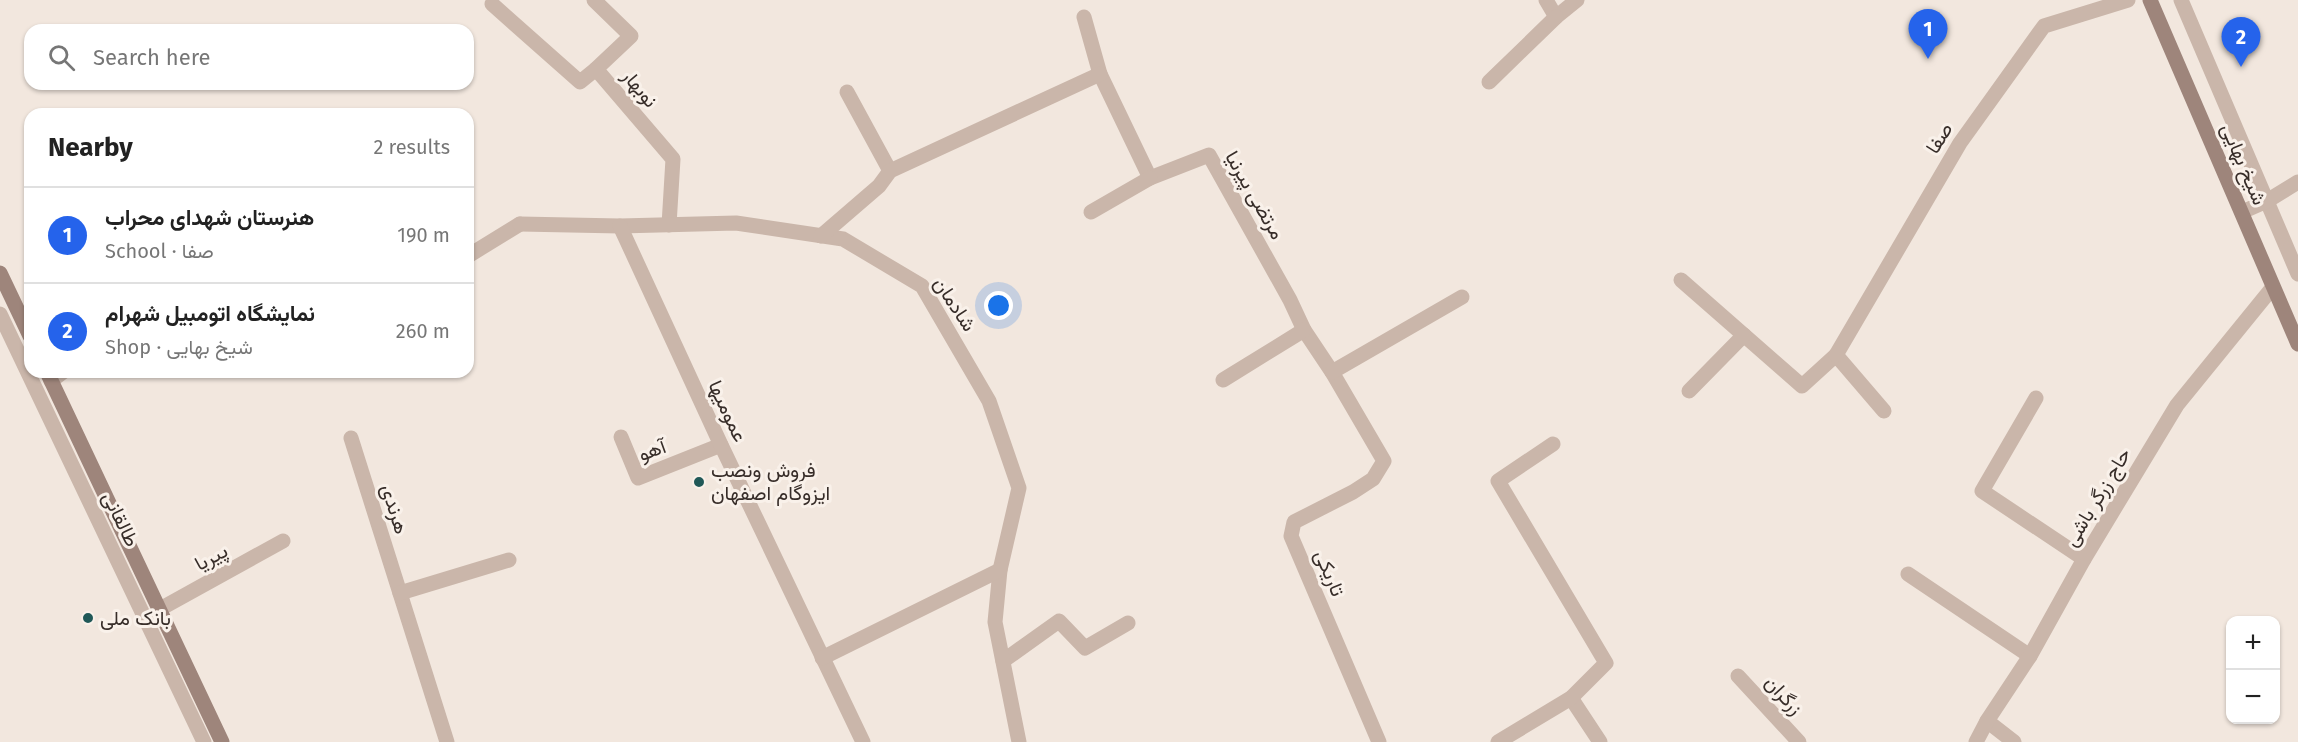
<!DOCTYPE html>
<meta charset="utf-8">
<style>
body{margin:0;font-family:"Fira Sans",Vazirmatn,sans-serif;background:#f2f2f2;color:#222}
.controls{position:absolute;right:18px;bottom:18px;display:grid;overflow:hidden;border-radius:12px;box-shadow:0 2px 4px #0004}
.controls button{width:54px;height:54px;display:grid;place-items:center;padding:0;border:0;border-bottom:2px solid #e0e0e0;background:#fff;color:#222;font:30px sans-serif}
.you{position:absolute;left:999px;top:306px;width:21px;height:21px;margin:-15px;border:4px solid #fff;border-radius:50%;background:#1a73e8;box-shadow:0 0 0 9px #1a73e833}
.badge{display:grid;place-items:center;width:39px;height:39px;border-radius:50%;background:#2563eb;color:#fff;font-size:20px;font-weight:700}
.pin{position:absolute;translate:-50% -50px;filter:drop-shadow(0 2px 3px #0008)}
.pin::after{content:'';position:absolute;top:32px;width:21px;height:18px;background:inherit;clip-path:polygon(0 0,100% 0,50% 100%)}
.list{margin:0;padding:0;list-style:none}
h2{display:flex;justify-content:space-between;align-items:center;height:78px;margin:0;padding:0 24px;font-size:26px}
h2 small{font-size:20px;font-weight:400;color:#767676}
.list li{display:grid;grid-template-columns:39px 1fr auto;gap:18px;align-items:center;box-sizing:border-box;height:96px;padding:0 24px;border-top:2px solid #e0e0e0}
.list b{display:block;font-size:22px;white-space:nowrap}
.list p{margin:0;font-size:20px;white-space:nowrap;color:#767676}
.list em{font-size:20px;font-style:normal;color:#767676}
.icon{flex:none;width:33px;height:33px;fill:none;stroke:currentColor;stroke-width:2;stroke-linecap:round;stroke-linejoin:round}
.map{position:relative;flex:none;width:2298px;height:742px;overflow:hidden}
.search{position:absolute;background:#fff;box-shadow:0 2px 4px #0004;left:24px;top:24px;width:450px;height:66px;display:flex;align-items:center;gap:15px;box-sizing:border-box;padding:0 21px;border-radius:18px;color:#767676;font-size:22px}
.panel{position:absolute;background:#fff;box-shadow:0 2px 4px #0004;left:24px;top:108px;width:450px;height:270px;border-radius:18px}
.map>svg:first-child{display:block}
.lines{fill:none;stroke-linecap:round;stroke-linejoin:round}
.lane{stroke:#cab6aa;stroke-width:15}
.street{stroke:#cab6aa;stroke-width:15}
.secondary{stroke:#9e857b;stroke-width:15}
.poi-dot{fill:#205857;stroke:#f9f1ea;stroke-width:2}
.labels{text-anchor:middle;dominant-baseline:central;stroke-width:6;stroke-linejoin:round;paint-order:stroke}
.street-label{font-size:20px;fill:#372d29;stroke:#f9f1ea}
.poi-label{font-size:20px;fill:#372d29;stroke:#f9f1ea;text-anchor:start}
</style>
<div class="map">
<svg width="2298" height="742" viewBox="0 0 2298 742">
<rect width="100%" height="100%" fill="#f2e7de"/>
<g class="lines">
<g class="lane">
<polyline points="2181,0 2298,274"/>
<polyline points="492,4 580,82 596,69"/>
<polyline points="847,92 890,171"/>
<polyline points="468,256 520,224"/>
<polyline points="0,314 204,742"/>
<polyline points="621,437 638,478 721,445"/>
<polyline points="351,438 447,742"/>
<polyline points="400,593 509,560"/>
<polyline points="160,609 283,541"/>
<polyline points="1003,661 1059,621 1085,648 1128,623"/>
</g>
<g class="street">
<polyline points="594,0 631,36 596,69 673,159 669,225"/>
<polyline points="1546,0 1556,17 1577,0"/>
<polyline points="1084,17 1100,74 1150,178 1209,155 1290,300 1304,330 1332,372 1384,461 1373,479 1353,492 1294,522 1291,536 1379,742"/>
<polyline points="1489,82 1556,17"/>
<polyline points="1091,212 1150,178"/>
<polyline points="2242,212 2267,201 2298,182"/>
<polyline points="520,224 620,226 736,223 843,239 922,286 989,401 1019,488 1000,570 995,622 1019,742"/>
<polyline points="620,226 721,445 863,742"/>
<polyline points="821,236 879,186 890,171 1100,74"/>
<polyline points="1681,280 1802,386 1836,355 1884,411"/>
<polyline points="1836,355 1960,143 2044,26 2128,0"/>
<polyline points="1332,372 1462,297"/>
<polyline points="1223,380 1304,330"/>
<polyline points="51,381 63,372"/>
<polyline points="1689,391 1744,335"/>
<polyline points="2036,398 1982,491 2084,559"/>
<polyline points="1908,574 2030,656"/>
<polyline points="822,658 1000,570"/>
<polyline points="1738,676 1799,742"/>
<polyline points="1571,698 1600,742"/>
<polyline points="1987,721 2014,742"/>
<polyline points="1498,742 1571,698 1606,663 1498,481 1553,444"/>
<polyline points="1976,742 1987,721 2030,656 2084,559 2177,405 2273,287"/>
</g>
<g class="secondary">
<polyline points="2150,0 2298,344"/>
<polyline points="0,273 30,336"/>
<polyline points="47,372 222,742"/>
</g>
</g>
<g class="poi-dot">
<circle cx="699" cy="482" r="6"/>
<circle cx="88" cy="618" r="6"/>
</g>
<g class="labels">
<g class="street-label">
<text transform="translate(640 88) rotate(50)">نوبهار</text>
<text transform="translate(1939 138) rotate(-58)">صفا</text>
<text transform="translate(2244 164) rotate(67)">شیخ بهایی</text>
<text transform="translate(1255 195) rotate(60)">مرتضی پیرنیا</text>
<text transform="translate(955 304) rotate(57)">شادمان</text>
<text transform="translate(728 411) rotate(65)">عمومیها</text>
<text transform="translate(652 450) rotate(-20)">آهو</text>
<text transform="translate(2097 497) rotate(-59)">حاج زرگر باشی</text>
<text transform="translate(395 509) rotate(73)">هرندی</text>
<text transform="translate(121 519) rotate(64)">طالقانی</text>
<text transform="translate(211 557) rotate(-29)">پیریا</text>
<text transform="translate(1330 573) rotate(67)">تاریکی</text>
<text transform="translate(1784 695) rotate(48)">زرگران</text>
</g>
<g class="poi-label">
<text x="711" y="470">فروش ونصب<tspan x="711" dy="23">ایزوگام اصفهان</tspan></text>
<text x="100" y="618">بانک ملی</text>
</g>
</g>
</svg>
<div class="controls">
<button>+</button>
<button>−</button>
</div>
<div class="you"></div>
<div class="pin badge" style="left:1928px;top:59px">1</div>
<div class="pin badge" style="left:2241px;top:67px">2</div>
<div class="search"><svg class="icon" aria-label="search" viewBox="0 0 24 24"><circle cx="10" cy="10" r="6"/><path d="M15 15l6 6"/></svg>Search here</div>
<section class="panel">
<h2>Nearby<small>2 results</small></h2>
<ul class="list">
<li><span class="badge">1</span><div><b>هنرستان شهدای محراب</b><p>School · صفا</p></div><em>190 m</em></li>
<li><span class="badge">2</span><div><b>نمایشگاه اتومبیل شهرام</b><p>Shop · شیخ بهایی</p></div><em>260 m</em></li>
</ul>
</section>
</div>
